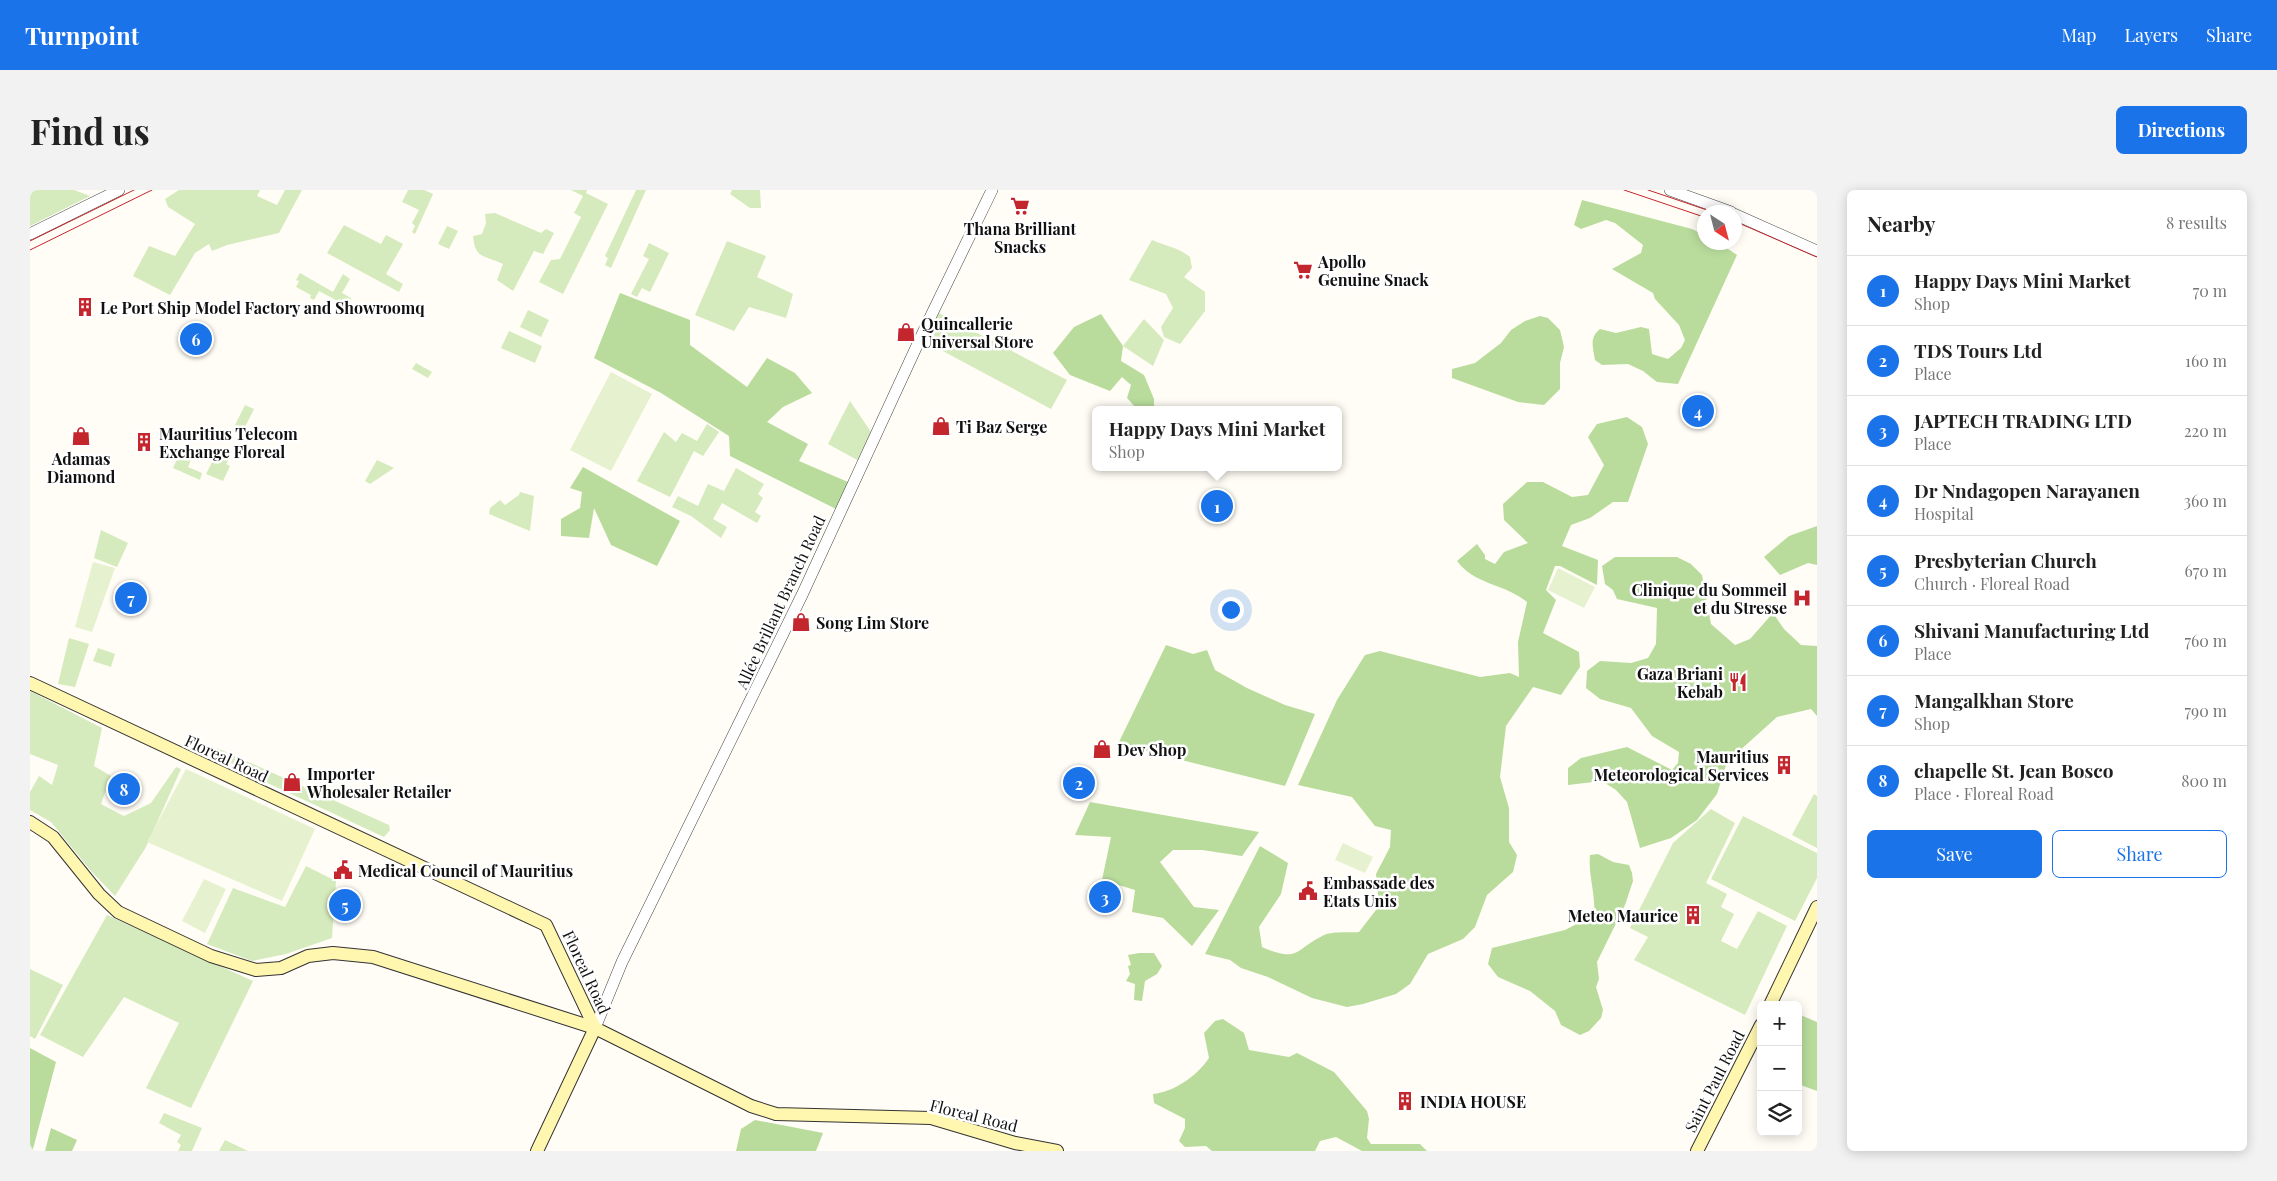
<!DOCTYPE html>
<meta charset="utf-8">
<style>
body{margin:0;font-family:"Playfair Display",serif;background:#f2f2f2;color:#222}
.controls{position:absolute;right:15px;bottom:15px;display:grid;overflow:hidden;border-radius:8px;box-shadow:0 2px 12px #0003}
.controls button{width:45px;height:45px;display:grid;place-items:center;padding:0;border:0;border-bottom:1px solid #e0e0e0;background:#fff;color:#222;font:25px sans-serif}
.compass{position:absolute;left:1667px;top:15px;width:45px;height:45px;border-radius:50%;background:#fff;box-shadow:0 2px 12px #0003;rotate:144deg}
.you{position:absolute;left:1200px;top:419px;width:18px;height:18px;margin:-12px;border:4px solid #fff;border-radius:50%;background:#1a73e8;box-shadow:0 0 0 8px #1a73e833}
.badge{display:grid;place-items:center;width:32px;height:32px;border-radius:50%;background:#1a73e8;color:#fff;font-size:16px;font-weight:700}
.pin{position:absolute;translate:-50% -50%;border:2px solid #fff;box-shadow:0 1px 5px #0006}
.popup{position:absolute;left:1062px;top:216px;width:250px;height:65px;box-sizing:border-box;display:grid;place-content:center;border-radius:8px;background:#fff;filter:drop-shadow(0 1px 4px #0005);font-size:16px;white-space:nowrap;color:#767676}
.popup b{font-size:19px;color:#222}
.popup::after{content:'';position:absolute;left:50%;top:100%;margin-left:-10px;border:10px solid transparent;border-top-color:#fff}
.list{margin:0;padding:0;list-style:none}
h2{display:flex;justify-content:space-between;align-items:center;height:65px;margin:0;padding:0 20px;font-size:21px}
h2 small{font-size:16px;font-weight:400;color:#767676}
.list li{display:grid;grid-template-columns:32px 1fr auto;gap:15px;align-items:center;box-sizing:border-box;height:70px;padding:0 20px;border-top:1px solid #e0e0e0}
.list b{display:block;font-size:19px;white-space:nowrap}
.list p{margin:0;font-size:16px;white-space:nowrap;color:#767676}
.list em{font-size:16px;font-style:normal;color:#767676}
.actions{display:flex;gap:10px;padding:15px 20px}
.actions a{flex:1;padding:11px 0;border:1px solid #1a73e8;border-radius:8px;text-align:center;font-size:18px;color:#1a73e8}
.actions .main{background:#1a73e8;color:#fff}
.icon{flex:none;width:28px;height:28px;fill:none;stroke:currentColor;stroke-width:2;stroke-linecap:round;stroke-linejoin:round}
.map{position:relative;flex:none;width:1787px;height:961px;overflow:hidden;border-radius:8px}
header{display:flex;align-items:center;gap:30px;box-sizing:border-box;height:70px;padding:0 25px;background:#1a73e8;color:#fff}
header strong{font-size:24px}
nav{display:flex;gap:28px;margin-inline-start:auto;font-size:18px}
.intro{display:flex;align-items:center;justify-content:space-between;box-sizing:border-box;height:120px;padding:0 30px}
h1{margin:0;font-size:35px}
.button{padding:12px 22px;border-radius:8px;background:#1a73e8;color:#fff;font-size:18px;font-weight:700}
main{display:flex;gap:30px;padding:0 30px}
aside{flex:1;background:#fff;border-radius:8px;box-shadow:0 2px 12px #0003}
.map>svg:first-child{display:block}
.green{fill:#d5ebbd}
.forest{fill:#b9dc9c}
.pitch{fill:#e6f2cf}
.lines{fill:none;stroke-linecap:round;stroke-linejoin:round}
.tertiary-casing{stroke:#444;stroke-width:12}
.secondary-casing{stroke:#333;stroke-width:14}
.tertiary{stroke:#fff;stroke-width:11}
.secondary{stroke:#fff6b0;stroke-width:12}
.tram{stroke:#c4262e;stroke-width:1}
.labels{text-anchor:middle;dominant-baseline:central;stroke-width:5;stroke-linejoin:round;paint-order:stroke}
.poi-label{font-size:16px;font-weight:bold;fill:#111;stroke:#fff;text-anchor:start}
.street-label{font-size:16px;fill:#111;stroke:#fff}
</style>
<header>
<strong>Turnpoint</strong>
<nav><a>Map</a><a>Layers</a><a>Share</a></nav>
</header>
<div class="intro"><h1>Find us</h1><a class="button">Directions</a></div>
<main>
<div class="map">
<svg width="1787" height="961" viewBox="0 0 1787 961">
<rect width="100%" height="100%" fill="#fffdf5"/>
<g class="green">
<polygon points="3,0 44,0 60,6 0,36 0,6"/>
<polygon points="149,0 230,0 227,6 247,15 255,0 272,0 249,43 197,55 182,61 179,54 165,63 140,105 103,86 119,56 145,66 165,34 138,17 135,9"/>
<polygon points="378,0 394,0 403,4 385,44 382,42 385,36 382,33 389,20 372,12"/>
<polygon points="541,0 557,0 556,3 578,14 533,104 509,92 521,70 530,69 551,27 544,23 553,6"/>
<polygon points="606,0 616,0 581,78 575,75 578,68 575,66"/>
<polygon points="702,0 730,0 731,18 720,18 700,4"/>
<path d="M465 23 511 43 516 39 524 43 513 64 504 61 483 101 467 90 473 74C454 65 445 69 443 46L452 44 456 33 455 24Z"/>
<polygon points="314,35 351,54 356,45 373,54 356,84 373,94 369,102 297,63"/>
<polygon points="417,36 428,41 419,59 408,54"/>
<path d="M1122 50C1136 56 1149 58 1160 67L1162 78 1154 87 1175 102V121L1150 154 1134 147 1131 137 1143 118 1136 104 1099 90Z"/>
<polygon points="697,51 736,66 727,87 763,104 756,128 719,117 704,141 665,125"/>
<polygon points="619,53 639,63 620,102 612,98 607,107 601,104 619,69 613,66"/>
<polygon points="270,83 303,102 313,84 320,89 312,103 321,108 317,116 289,101 284,110 280,108 281,105 266,97 269,91 266,90"/>
<polygon points="498,120 519,130 511,147 490,137"/>
<polygon points="909,123 1037,190 1021,219 896,152 895,148"/>
<polygon points="1114,129 1134,150 1123,176 1093,156"/>
<polygon points="479,141 512,156 505,173 471,158"/>
<polygon points="386,173 402,182 398,188 382,179"/>
<polygon points="820,211 841,242 831,272 798,254"/>
<polygon points="215,215 224,219 214,239 205,235"/>
<polygon points="677,234 689,242 673,266 664,261 640,307 607,291 634,242 646,252 652,243 667,251"/>
<polygon points="151,260 163,265 158,277 172,283 170,290 143,278"/>
<polygon points="186,264 198,270 196,274 200,276 193,291 176,284"/>
<polygon points="347,270 364,278 340,294 335,291"/>
<polygon points="706,278 734,294 728,304 733,308 725,322 731,326 727,333 692,313 683,329 697,337 691,348 661,326 642,317 648,306 668,316 678,294 694,301"/>
<polygon points="490,302 504,306 500,341 459,324 460,318 470,310 475,315 489,305"/>
<polygon points="71,340 98,353 87,377 64,368"/>
<polygon points="39,448 59,454 45,497 28,494"/>
<polygon points="68,458 85,464 81,477 63,471"/>
<polygon points="0,501 72,538 64,576 81,586 71,614 94,626 121,613 146,577 151,579 116,657 85,706 61,681 21,632 0,620 0,602 9,586 22,595 28,575 0,564"/>
<polygon points="187,558 359,635 360,640 354,647 220,585 210,576 184,568"/>
<polygon points="1784,604 1787,606 1787,658 1762,645"/>
<polygon points="1681,619 1705,633 1676,693 1697,704 1691,717 1704,724 1691,751 1707,759 1728,721 1757,736 1715,825 1604,770 1618,747 1600,738 1643,653"/>
<polygon points="1713,626 1787,663 1787,688 1765,731 1681,689"/>
<polygon points="276,676 306,691 302,748 256,764 222,771 177,754 203,698 255,717"/>
<polygon points="77,725 223,791 161,918 116,898 149,833 94,807 53,867 10,845"/>
<polygon points="0,779 33,795 5,849 0,846"/>
<polygon points="134,923 172,938 162,961 148,961 151,955 147,952 151,945 129,933"/>
<polygon points="195,950 218,961 189,961"/>
</g>
<g class="forest">
<path d="M1552 10 1662 39 1674 45V52L1689 53 1707 65 1648 194 1627 192 1613 181 1598 174 1572 175 1565 170C1563 157 1559 148 1570 139L1586 143 1611 137 1619 139 1622 164 1638 169 1651 158 1655 150 1649 135 1625 109 1623 103 1582 79 1611 63 1613 55 1585 33 1576 30 1551 39 1544 35Z"/>
<polygon points="590,103 660,130 660,155 717,197 737,168 765,183 782,203 753,217 737,232 778,254 769,271 818,292 806,319 700,266 699,246 631,203 564,168"/>
<polygon points="1071,124 1093,156 1091,171 1114,185 1124,209 1124,220 1107,219 1097,208 1101,195 1092,187 1080,201 1040,185 1023,163 1044,137"/>
<polygon points="1510,126 1518,128 1530,140 1534,157 1530,173 1530,199 1514,215 1488,212 1422,188 1422,179 1445,173 1471,153 1481,140 1495,131"/>
<path d="M1597 227 1612 237 1618 254 1598 312H1583L1560 328 1541 335 1532 356 1568 370 1567 395 1530 376H1525L1516 400 1526 410 1513 443 1549 462 1550 477 1531 505 1503 497 1476 536 1470 587 1479 618V652L1487 665 1483 682 1457 705 1445 737 1433 749 1398 764 1380 794 1366 804 1333 814 1317 817 1282 808 1238 787 1211 778 1200 770 1175 764 1230 656 1258 673 1251 704 1229 737 1232 757C1269 773 1264 760 1294 745 1304 741 1319 743 1329 742L1349 716 1346 684 1360 657 1361 640 1345 636 1322 607 1268 595 1307 510 1335 465 1350 461 1450 487 1480 483 1489 487 1488 452 1497 412C1473 393 1445 395 1427 371L1447 354 1455 365V369L1465 374 1474 362 1498 353 1474 330 1473 314 1497 292H1513L1542 307 1558 305 1574 275 1558 247 1567 234Z"/>
<polygon points="553,277 650,331 627,376 581,355 564,318 559,348 531,346 531,329 550,318 552,302 540,298"/>
<polygon points="1787,336 1787,375 1778,373 1750,385 1734,367 1759,346"/>
<polygon points="1585,367 1647,367 1661,374 1672,385 1681,434 1705,455 1720,449 1743,423 1754,439 1771,455 1787,456 1787,526 1781,519 1747,527 1697,572 1687,604 1667,630 1641,648 1610,658 1597,612 1586,600 1572,591 1538,595 1538,578 1551,568 1597,557 1642,580 1648,573 1649,562 1622,546 1601,518 1570,509 1556,498 1557,481 1570,471 1601,473 1618,468 1626,454 1627,418 1587,409 1583,400 1575,394 1572,376"/>
<polygon points="1136,455 1163,464 1177,460 1185,480 1217,498 1255,515 1285,524 1255,596 1088,554"/>
<polygon points="1060,612 1229,642 1212,666 1172,660 1143,660 1130,672 1164,717 1189,720 1162,756 1133,728 1102,722 1105,700 1072,690 1081,647 1045,645"/>
<path d="M1568 664 1583 672 1599 675 1602 683 1603 691 1595 715 1567 772 1569 789 1566 797 1573 820 1571 828 1559 841 1550 845 1531 835 1525 821 1500 801 1468 787 1458 774 1462 758 1535 740 1564 725C1566 704 1558 686 1560 665Z"/>
<polygon points="1109,763 1124,763 1132,776 1127,784 1115,791 1112,811 1104,810 1105,794 1096,791 1100,784 1098,776 1101,775 1098,765"/>
<polygon points="1768,824 1787,832 1787,901 1768,894"/>
<path d="M1193 829 1214 843 1219 860 1259 867 1267 863 1304 882 1337 921 1339 929 1337 948 1341 954H1390L1397 961H1332L1306 947 1290 951 1285 961H1182L1176 956 1155 957 1149 951 1155 938V929L1124 913 1123 904C1144 902 1167 886 1179 868L1174 843 1185 831Z"/>
<polygon points="0,858 26,872 3,959 0,959"/>
<polygon points="725,930 793,943 786,961 706,961 711,939"/>
<polygon points="21,938 47,950 42,961 15,961"/>
</g>
<g class="pitch">
<polygon points="581,182 622,204 581,281 540,260"/>
<polygon points="63,372 85,378 62,442 45,437"/>
<polygon points="1528,378 1565,397 1554,418 1518,400"/>
<polygon points="156,579 285,639 252,711 117,652"/>
<polygon points="1313,653 1343,667 1335,683 1305,670"/>
<polygon points="174,689 196,699 175,743 152,731"/>
</g>
<g class="lines">
<g class="tertiary-casing">
<g id="tertiary">
<polyline points="1640,0 1701,22"/>
<polyline points="1704,24 1787,61"/>
<polyline points="0,44 89,0"/>
<polyline points="565,838 592,772 772,405 896,136 962,0"/>
</g>
</g>
<g class="secondary-casing">
<g id="secondary">
<polyline points="0,493 516,735 565,838"/>
<polyline points="0,632 23,647 69,704 88,722 181,766 226,780 251,778 278,766 303,763 343,767 565,838 721,916 746,924 901,928 985,953 1027,961"/>
<polyline points="1740,815 1787,717"/>
<polyline points="507,961 565,838"/>
<polyline points="1667,961 1731,835"/>
</g>
</g>
<use href="#tertiary" class="tertiary"/>
<use href="#secondary" class="secondary"/>
<g class="tram">
<polyline points="1594,0 1674,27"/>
<polyline points="1618,0 1683,22"/>
<polyline points="1704,31 1787,67"/>
<polyline points="0,51 104,0"/>
<polyline points="0,60 122,0"/>
</g>
</g>
<defs>
<g id="supermarket-bare" transform="scale(1.5)"><path d="M-6-5.5h2.5l.6 2H6L4.5 2H-2.5L-4.4-4H-6ZM-1.5 3.2a1.3 1.3 0 1 0 .1 0ZM3 3.2a1.3 1.3 0 1 0 .1 0Z" fill="#c4262e" stroke="#fff" stroke-width="2.5" paint-order="stroke"/></g>
<g id="building-bare" transform="scale(1.5)"><path d="M-4-6H4V6H1V3H-1V6H-4ZM-2.5-4.3h1.7v1.8h-1.7ZM.8-4.3h1.7v1.8H.8ZM-2.5-1h1.7V.8h-1.7ZM.8-1h1.7V.8H.8Z" fill="#c4262e" stroke="#fff" stroke-width="2.5" paint-order="stroke"/></g>
<g id="shop-bare" transform="scale(1.5)"><path d="M-5-2.5h2.3a2.7 3.5 0 0 1 5.4 0H5L5.5 6h-11ZM-1.5-2.5h3a1.5 2.3 0 0 0-3 0Z" fill="#c4262e" stroke="#fff" stroke-width="2.5" paint-order="stroke"/></g>
<g id="hospital-bare" transform="scale(1.5)"><path d="M-5-5h3v3.5h4V-5h3V5h-3V1.5h-4V5h-3Z" fill="#c4262e" stroke="#fff" stroke-width="2.5" paint-order="stroke"/></g>
<g id="restaurant-bare" transform="scale(1.5)"><path d="M-5-6h1v4h1v-4h1v4h1v-4h1v5L-1.5 .5V6h-2V.5L-5-1ZM5-6V6H3V1.5H1.5Q1.5-4 5-6Z" fill="#c4262e" stroke="#fff" stroke-width="2.5" paint-order="stroke"/></g>
<g id="civic-bare" transform="scale(1.5)"><path d="M-.6-6.5H3V-4.5H.6V-3L4-1V1h2V6H-6V1h2V-1L-.6-3ZM-1.2 2.5V6h2.4V2.5Z" fill="#c4262e" stroke="#fff" stroke-width="2.5" paint-order="stroke"/></g>
</defs>
<g fill-rule="evenodd">
<use href="#supermarket-bare" x="990" y="16"/>
<use href="#supermarket-bare" x="1273" y="80"/>
<use href="#building-bare" x="55" y="117"/>
<use href="#shop-bare" x="876" y="142"/>
<use href="#shop-bare" x="911" y="236"/>
<use href="#shop-bare" x="51" y="246"/>
<use href="#building-bare" x="114" y="252"/>
<use href="#hospital-bare" x="1772" y="408"/>
<use href="#shop-bare" x="771" y="432"/>
<use href="#restaurant-bare" x="1708" y="492"/>
<use href="#shop-bare" x="1072" y="559"/>
<use href="#building-bare" x="1754" y="575"/>
<use href="#shop-bare" x="262" y="592"/>
<use href="#civic-bare" x="313" y="680"/>
<use href="#civic-bare" x="1278" y="701"/>
<use href="#building-bare" x="1663" y="725"/>
<use href="#building-bare" x="1375" y="911"/>
</g>
<g class="labels">
<g class="poi-label">
<text x="990" y="38" text-anchor="middle">Thana Brilliant<tspan x="990" dy="18">Snacks</tspan></text>
<text x="1288" y="71">Apollo<tspan x="1288" dy="18">Genuine Snack</tspan></text>
<text x="70" y="117">Le Port Ship Model Factory and Showroomq</text>
<text x="891" y="133">Quincallerie<tspan x="891" dy="18">Universal Store</tspan></text>
<text x="926" y="236">Ti Baz Serge</text>
<text x="129" y="243">Mauritius Telecom<tspan x="129" dy="18">Exchange Floreal</tspan></text>
<text x="51" y="268" text-anchor="middle">Adamas<tspan x="51" dy="18">Diamond</tspan></text>
<text x="1757" y="399" text-anchor="end">Clinique du Sommeil<tspan x="1757" dy="18">et du Stresse</tspan></text>
<text x="786" y="432">Song Lim Store</text>
<text x="1693" y="483" text-anchor="end">Gaza Briani<tspan x="1693" dy="18">Kebab</tspan></text>
<text x="1087" y="559">Dev Shop</text>
<text x="1739" y="566" text-anchor="end">Mauritius<tspan x="1739" dy="18">Meteorological Services</tspan></text>
<text x="277" y="583">Importer<tspan x="277" dy="18">Wholesaler Retailer</tspan></text>
<text x="328" y="680">Medical Council of Mauritius</text>
<text x="1293" y="692">Embassade des<tspan x="1293" dy="18">Etats Unis</tspan></text>
<text x="1648" y="725" text-anchor="end">Meteo Maurice</text>
<text x="1390" y="911">INDIA HOUSE</text>
</g>
<g class="street-label">
<text transform="translate(750 412) rotate(-65)">Allée Brillant Branch Road</text>
<text transform="translate(197 568) rotate(25)">Floreal Road</text>
<text transform="translate(557 782) rotate(65)">Floreal Road</text>
<text transform="translate(1684 891) rotate(-63)">Saint Paul Road</text>
<text transform="translate(944 925) rotate(14)">Floreal Road</text>
</g>
</g>
</svg>
<div class="controls">
<button>+</button>
<button>−</button>
<button><svg class="icon" aria-label="layers" viewBox="0 0 24 24"><path d="M12 4l9 5-9 5-9-5zM3 14l9 5 9-5"/></svg></button>
</div>
<svg class="compass" viewBox="-18 -18 36 36"><path d="M0-13l5 13h-10z" fill="#e53935"/><path d="M0 13l5-13h-10z" fill="#767676"/></svg>
<div class="you"></div>
<div class="pin badge" style="left:1187px;top:316px">1</div>
<div class="popup"><b>Happy Days Mini Market</b>Shop</div>
<div class="pin badge" style="left:1049px;top:593px">2</div>
<div class="pin badge" style="left:1075px;top:707px">3</div>
<div class="pin badge" style="left:1668px;top:221px">4</div>
<div class="pin badge" style="left:315px;top:715px">5</div>
<div class="pin badge" style="left:166px;top:149px">6</div>
<div class="pin badge" style="left:101px;top:408px">7</div>
<div class="pin badge" style="left:94px;top:599px">8</div>
</div>
<aside>
<h2>Nearby<small>8 results</small></h2>
<ul class="list">
<li><span class="badge">1</span><div><b>Happy Days Mini Market</b><p>Shop</p></div><em>70 m</em></li>
<li><span class="badge">2</span><div><b>TDS Tours Ltd</b><p>Place</p></div><em>160 m</em></li>
<li><span class="badge">3</span><div><b>JAPTECH TRADING LTD</b><p>Place</p></div><em>220 m</em></li>
<li><span class="badge">4</span><div><b>Dr Nndagopen Narayanen</b><p>Hospital</p></div><em>360 m</em></li>
<li><span class="badge">5</span><div><b>Presbyterian Church</b><p>Church · Floreal Road</p></div><em>670 m</em></li>
<li><span class="badge">6</span><div><b>Shivani Manufacturing Ltd</b><p>Place</p></div><em>760 m</em></li>
<li><span class="badge">7</span><div><b>Mangalkhan Store</b><p>Shop</p></div><em>790 m</em></li>
<li><span class="badge">8</span><div><b>chapelle St. Jean Bosco</b><p>Place · Floreal Road</p></div><em>800 m</em></li>
</ul>
<div class="actions"><a class="main">Save</a><a>Share</a></div>
</aside>
</main>
